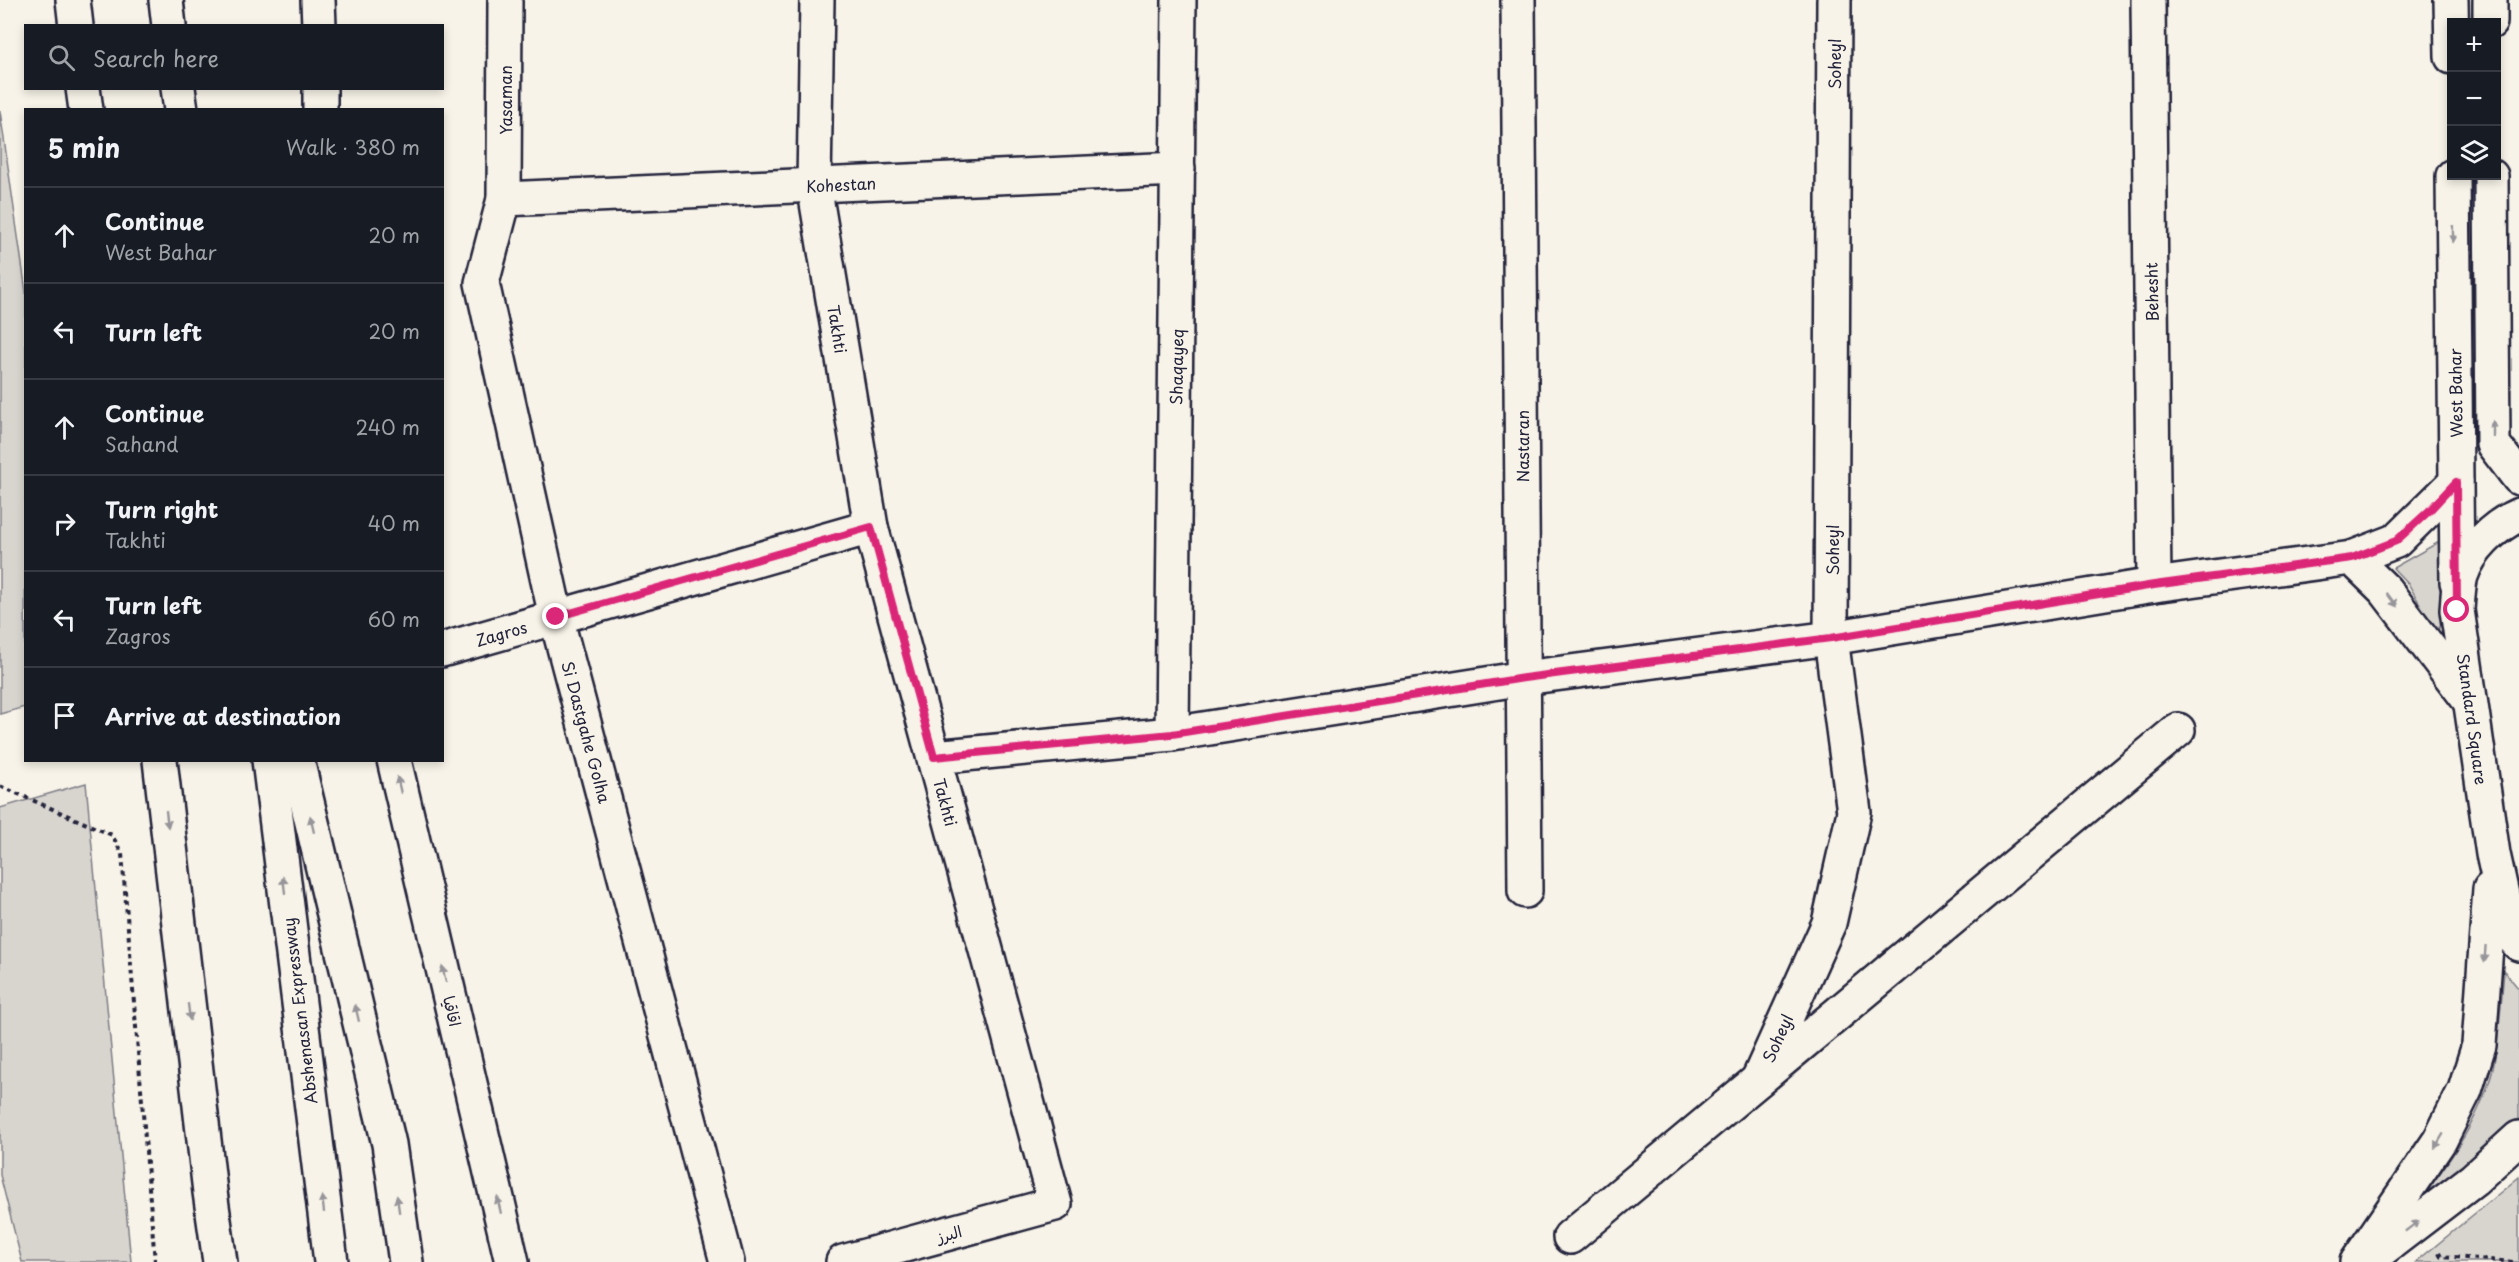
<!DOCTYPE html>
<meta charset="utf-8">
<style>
body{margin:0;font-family:"Playpen Sans","Playpen Sans Arabic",sans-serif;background:#242831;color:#f1f3f6}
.controls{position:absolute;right:18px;top:18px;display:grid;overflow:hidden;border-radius:0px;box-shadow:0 3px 9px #0003}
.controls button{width:54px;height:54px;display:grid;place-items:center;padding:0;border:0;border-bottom:2px solid #363941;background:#171b24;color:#f1f3f6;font:30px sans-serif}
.stop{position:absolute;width:18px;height:18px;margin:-14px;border:4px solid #db2777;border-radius:50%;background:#fff}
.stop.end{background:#db2777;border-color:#fff;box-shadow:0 2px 6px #0008}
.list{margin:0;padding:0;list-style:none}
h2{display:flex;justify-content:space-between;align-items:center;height:78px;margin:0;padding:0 24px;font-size:26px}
h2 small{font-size:20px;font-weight:400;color:#9ea1a6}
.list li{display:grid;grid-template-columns:39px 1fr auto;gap:18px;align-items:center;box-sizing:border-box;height:96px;padding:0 24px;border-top:2px solid #363941}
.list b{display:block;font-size:22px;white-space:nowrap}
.list p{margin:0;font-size:20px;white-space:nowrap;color:#9ea1a6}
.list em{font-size:20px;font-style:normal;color:#9ea1a6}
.icon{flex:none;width:33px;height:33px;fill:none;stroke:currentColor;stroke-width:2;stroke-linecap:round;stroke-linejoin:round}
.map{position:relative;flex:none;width:2519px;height:1262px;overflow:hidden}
.search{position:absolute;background:#171b24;box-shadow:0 3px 9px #0003;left:24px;top:24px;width:420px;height:66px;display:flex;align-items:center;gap:15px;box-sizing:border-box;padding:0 21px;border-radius:0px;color:#9ea1a6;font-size:22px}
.panel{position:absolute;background:#171b24;box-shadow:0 3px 9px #0003;left:24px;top:108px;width:420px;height:654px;border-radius:0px}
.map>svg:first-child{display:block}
.green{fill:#d8d5cf;stroke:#7d7c85;stroke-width:1.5}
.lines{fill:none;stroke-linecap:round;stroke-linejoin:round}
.minor-casing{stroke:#22223b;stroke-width:38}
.tertiary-casing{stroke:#22223b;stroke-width:38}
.trunk-casing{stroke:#22223b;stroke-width:38}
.path{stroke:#22223b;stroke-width:4;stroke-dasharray:4.5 4.5;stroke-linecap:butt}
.minor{stroke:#f7f3e8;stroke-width:33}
.tertiary{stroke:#f7f3e8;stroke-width:33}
.trunk{stroke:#f7f3e8;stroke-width:33}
.oneway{fill:#97959a}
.route{stroke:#db2777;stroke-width:8}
.labels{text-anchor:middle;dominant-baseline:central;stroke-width:6;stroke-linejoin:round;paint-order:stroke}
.street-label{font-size:16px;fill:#22223b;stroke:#f7f3e8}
</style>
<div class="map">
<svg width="2519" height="1262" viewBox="0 0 2519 1262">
<rect width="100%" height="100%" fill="#f7f3e8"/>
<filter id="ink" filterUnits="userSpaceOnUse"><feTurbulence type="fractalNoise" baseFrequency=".0167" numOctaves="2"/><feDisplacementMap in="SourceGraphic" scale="12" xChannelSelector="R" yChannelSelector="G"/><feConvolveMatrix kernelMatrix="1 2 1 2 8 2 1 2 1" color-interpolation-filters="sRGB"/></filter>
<g filter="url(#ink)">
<g class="green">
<polygon points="0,111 26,292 25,707 0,714"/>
<polygon points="2439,542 2444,621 2436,632 2409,585 2393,568"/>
<polygon points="86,783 131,1262 22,1262 0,1175 0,808"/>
<path d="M2504 971 2519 989V1123L2407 1218C2441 1173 2477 1127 2492 1072 2499 1044 2501 1002 2504 971Z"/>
<polygon points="2519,1177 2519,1262 2416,1262"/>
</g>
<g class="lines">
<g class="minor-casing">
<g id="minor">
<polyline points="318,0 319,26"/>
<polyline points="505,0 504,199 482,283 556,617 727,1262"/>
<polyline points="817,0 814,185 871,527 1055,1204 843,1262"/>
<polyline points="1518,0 1525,891"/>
<polyline points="2148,0 2154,585"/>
<polyline points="320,88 320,110"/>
<polyline points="504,199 1178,169"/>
<polyline points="2352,558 2385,590 2469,700"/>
<polyline points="442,650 871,527"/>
<polyline points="1172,734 1179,0"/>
<polyline points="934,757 1172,734 1524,678 1831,638 2154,585 2352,558 2396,541 2456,482"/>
<polyline points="394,760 512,1262"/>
<polyline points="1758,1080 1829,923 1854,812 1831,638 1834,0"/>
<polyline points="1570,1237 2178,730"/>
</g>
</g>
<g class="tertiary-casing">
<g id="tertiary">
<polyline points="2451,0 2452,57"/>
<polyline points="2490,0 2490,22"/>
<polyline points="2453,176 2457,582"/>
<polyline points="2491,176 2493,444 2519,478"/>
<path d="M2519 515C2494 526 2469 550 2461 576 2458 586 2458 599 2457 610L2493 854 2511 935 2519 944"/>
<polyline points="2372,1257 2474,1179 2519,1138"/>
<polyline points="2357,1262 2440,1140 2465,1090 2479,1045 2490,889"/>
</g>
</g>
<g class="trunk-casing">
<g id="trunk">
<polyline points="73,0 76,26"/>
<polyline points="166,0 169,26"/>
<polyline points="83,88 86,110"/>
<polyline points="178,88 181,110"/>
<polyline points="160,760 210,1192 220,1262"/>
<polyline points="269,760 331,1262"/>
<polyline points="297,760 389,1144 406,1262"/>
</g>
</g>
<g class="path">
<polyline points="0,786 112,835 122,854 155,1262"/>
<polyline points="2439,1252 2441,1256 2514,1262"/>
</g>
<use href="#minor" class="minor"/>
<use href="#tertiary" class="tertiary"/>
<use href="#trunk" class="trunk"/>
</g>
<defs><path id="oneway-solid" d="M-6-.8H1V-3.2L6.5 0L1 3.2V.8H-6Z" transform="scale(1.5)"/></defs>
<g class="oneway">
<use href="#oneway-solid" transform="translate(2453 234) rotate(89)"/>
<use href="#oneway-solid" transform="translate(2493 429) rotate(-90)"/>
<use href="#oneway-solid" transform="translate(2392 600) rotate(53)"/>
<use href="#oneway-solid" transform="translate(399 785) rotate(-103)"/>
<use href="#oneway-solid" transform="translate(167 819) rotate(83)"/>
<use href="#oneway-solid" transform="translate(312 824) rotate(-103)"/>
<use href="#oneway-solid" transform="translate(284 885) rotate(-97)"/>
<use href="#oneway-solid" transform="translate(2485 954) rotate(94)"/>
<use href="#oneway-solid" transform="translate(444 974) rotate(-103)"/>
<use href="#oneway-solid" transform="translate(189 1012) rotate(83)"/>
<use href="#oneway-solid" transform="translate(357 1013) rotate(-103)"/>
<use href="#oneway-solid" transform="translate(2439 1141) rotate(121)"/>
<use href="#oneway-solid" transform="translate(323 1204) rotate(-97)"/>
<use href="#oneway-solid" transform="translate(398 1204) rotate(-98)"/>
<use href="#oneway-solid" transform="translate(499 1205) rotate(-103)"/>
<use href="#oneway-solid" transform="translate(2412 1226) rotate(-38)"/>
</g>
</g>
<g class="lines" filter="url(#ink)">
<polyline class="route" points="556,617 871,527 934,757 1172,734 1524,678 1831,638 2154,585 2352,558 2396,541 2430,510 2456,482 2457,610"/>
</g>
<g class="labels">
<g class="street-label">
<text transform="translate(1834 64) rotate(-90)">Soheyl</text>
<text transform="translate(505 100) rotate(-90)">Yasaman</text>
<text transform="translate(841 184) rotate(-3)">Kohestan</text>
<text transform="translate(2151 292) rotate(-91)">Behesht</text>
<text transform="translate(838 329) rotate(81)">Takhti</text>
<text transform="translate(1176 367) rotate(-89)">Shaqayeq</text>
<text transform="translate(2455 393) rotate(-91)">West Bahar</text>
<text transform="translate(1522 446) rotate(-90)">Nastaran</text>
<text transform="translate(1832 550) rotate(-90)">Soheyl</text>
<text transform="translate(501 633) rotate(-16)">Zagros</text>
<text transform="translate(2473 719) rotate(82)">Standard Square</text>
<text transform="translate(587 732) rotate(75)">Si Dastgahe Golha</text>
<text transform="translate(946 802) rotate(75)">Takhti</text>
<text transform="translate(299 1011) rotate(-97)">Abshenasan Expressway</text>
<text transform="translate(453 1011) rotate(77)">اقاقیا</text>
<text transform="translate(1777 1038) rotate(-66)">Soheyl</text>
<text transform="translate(949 1233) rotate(-15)">البرز</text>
</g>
</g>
</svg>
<div class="controls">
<button>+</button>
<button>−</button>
<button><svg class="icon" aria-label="layers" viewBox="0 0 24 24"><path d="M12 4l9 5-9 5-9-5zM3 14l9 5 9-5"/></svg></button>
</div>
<div class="stop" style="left:2457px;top:610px"></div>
<div class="stop end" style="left:556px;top:617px"></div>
<div class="search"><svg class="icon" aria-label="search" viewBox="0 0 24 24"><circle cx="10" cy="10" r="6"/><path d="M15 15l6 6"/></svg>Search here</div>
<section class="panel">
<h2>5 min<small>Walk · 380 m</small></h2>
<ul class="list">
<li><svg class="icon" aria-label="ahead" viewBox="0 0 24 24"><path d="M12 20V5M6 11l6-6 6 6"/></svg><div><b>Continue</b><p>West Bahar</p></div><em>20 m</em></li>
<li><svg class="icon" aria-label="left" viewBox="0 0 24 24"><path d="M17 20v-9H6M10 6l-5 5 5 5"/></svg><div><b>Turn left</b></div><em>20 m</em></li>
<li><svg class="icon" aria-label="ahead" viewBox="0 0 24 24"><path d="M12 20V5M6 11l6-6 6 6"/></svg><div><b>Continue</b><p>Sahand</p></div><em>240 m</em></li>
<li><svg class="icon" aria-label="right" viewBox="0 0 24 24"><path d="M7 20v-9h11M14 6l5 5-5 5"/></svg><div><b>Turn right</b><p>Takhti</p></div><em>40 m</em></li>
<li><svg class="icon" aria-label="left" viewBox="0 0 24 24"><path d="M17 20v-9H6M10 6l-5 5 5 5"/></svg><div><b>Turn left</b><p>Zagros</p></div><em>60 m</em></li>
<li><svg class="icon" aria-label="arrive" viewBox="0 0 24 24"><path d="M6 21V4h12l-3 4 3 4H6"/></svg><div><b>Arrive at destination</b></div></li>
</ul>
</section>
</div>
